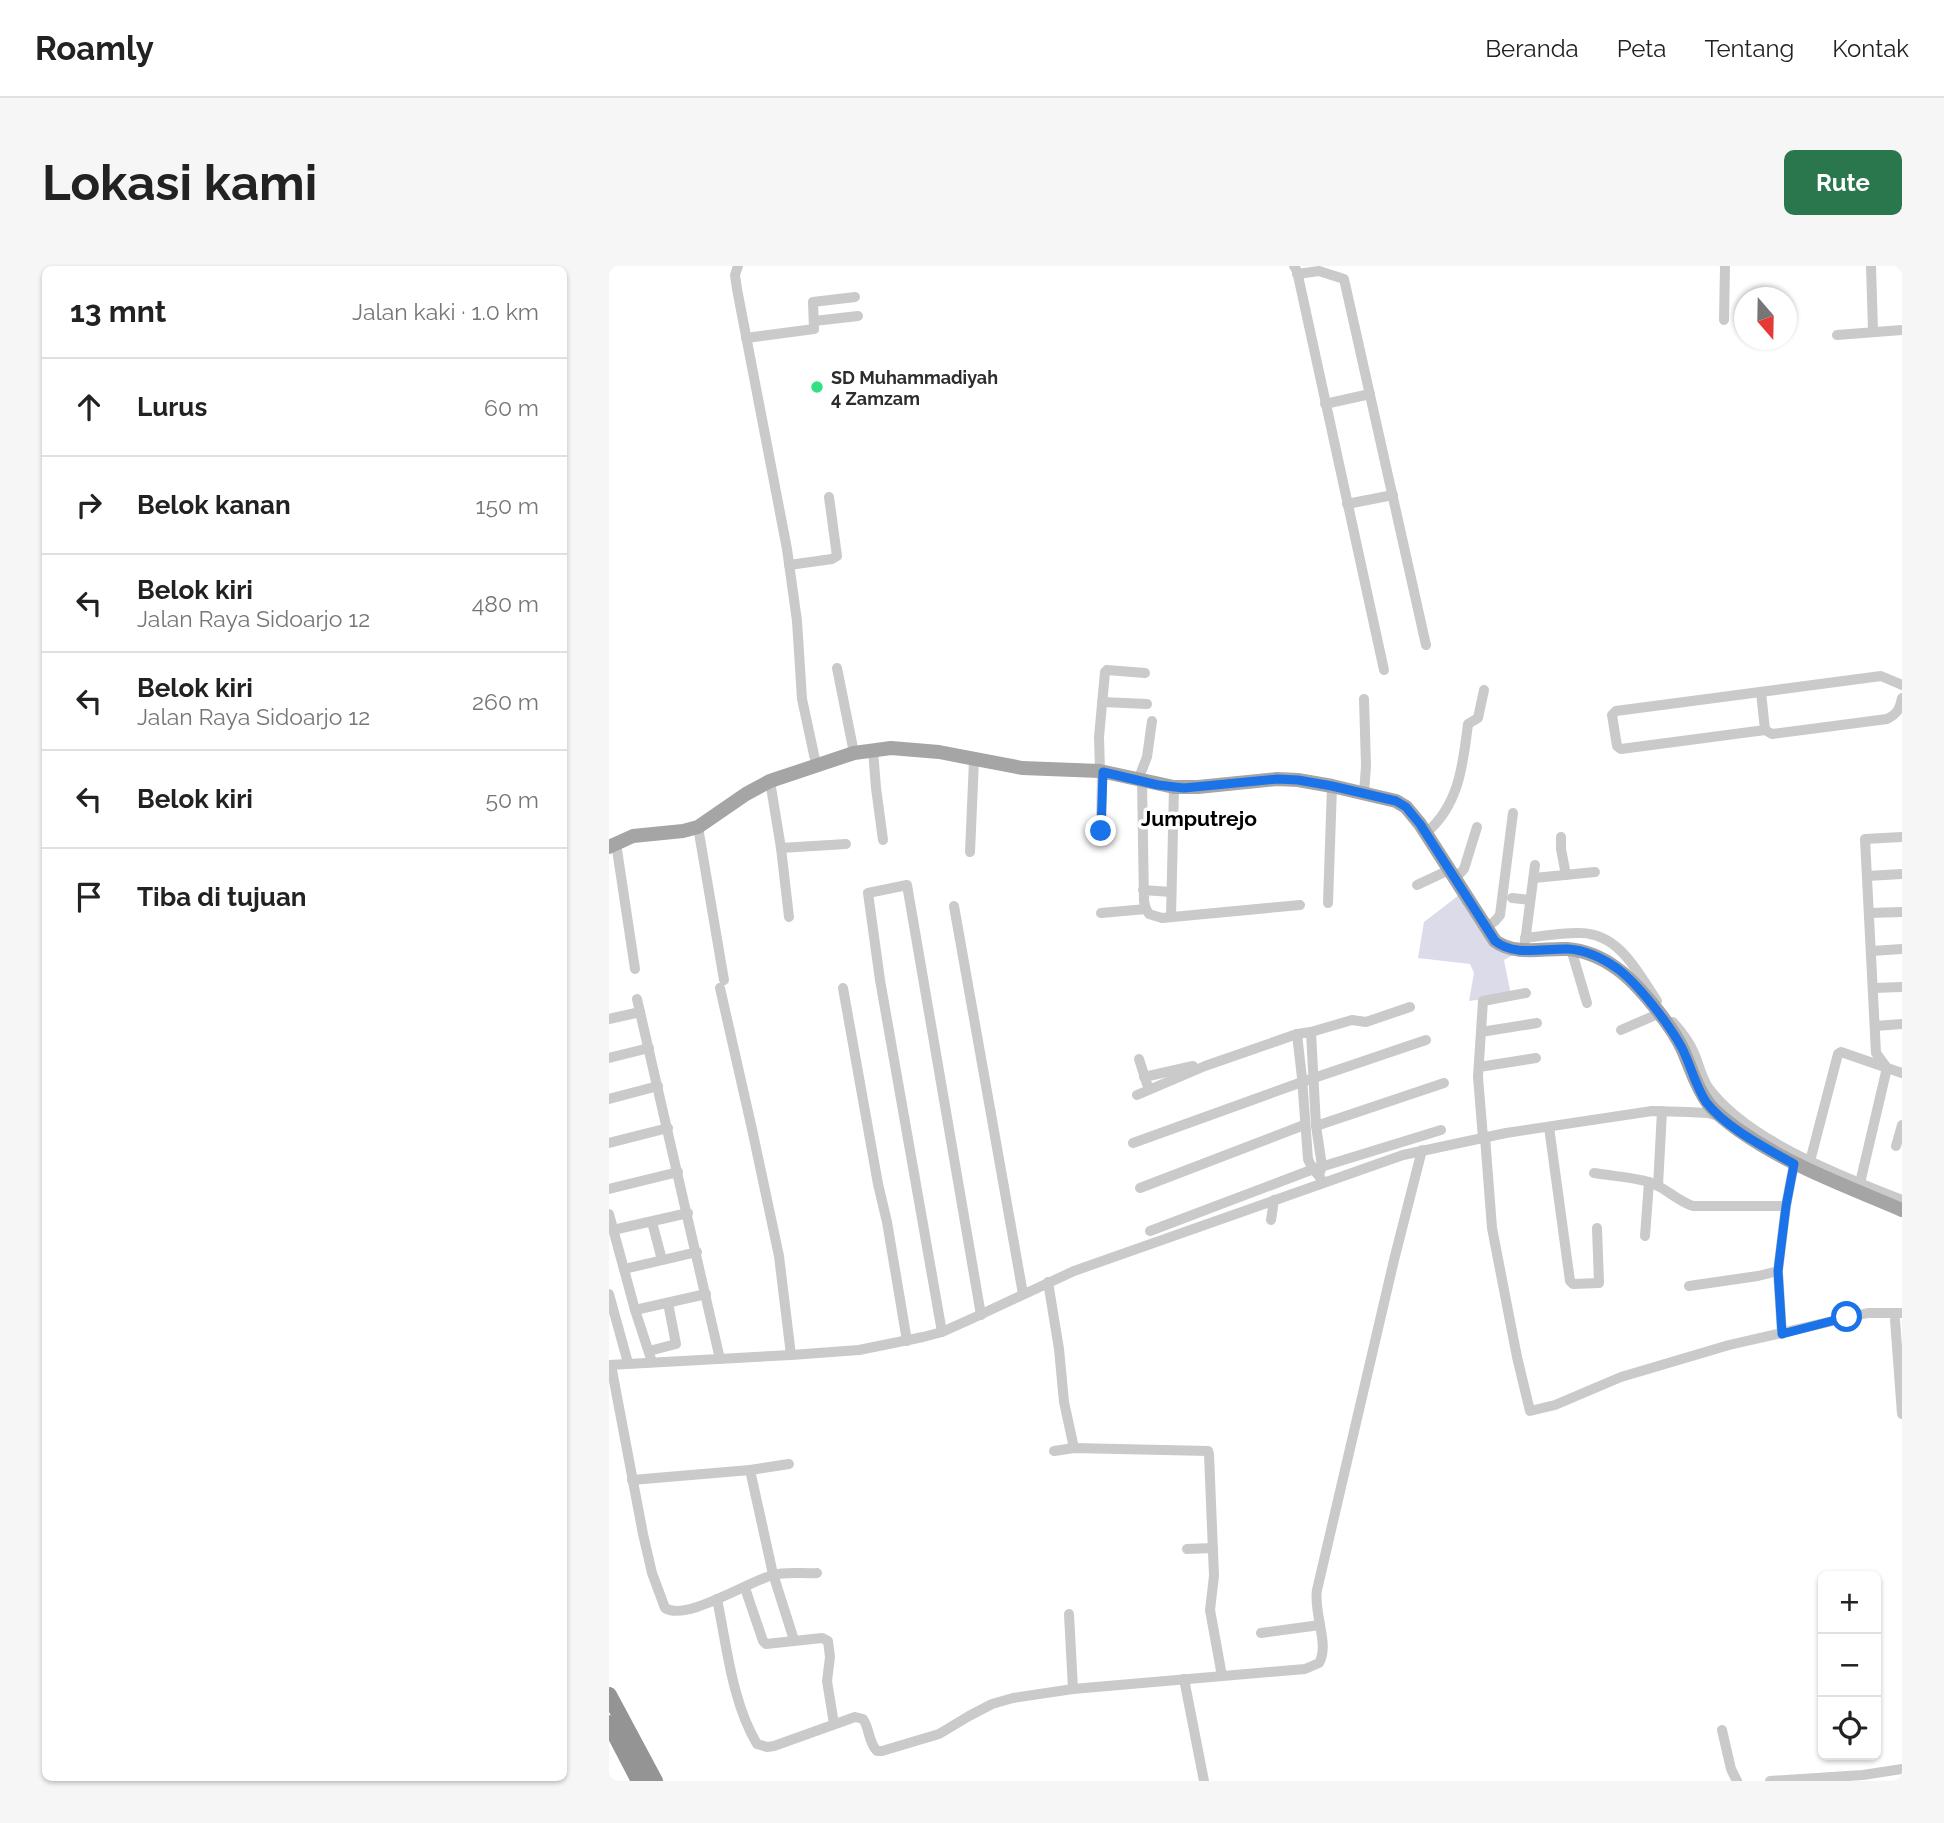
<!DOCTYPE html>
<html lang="id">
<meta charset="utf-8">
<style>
body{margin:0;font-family:Raleway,sans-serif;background:#f6f6f6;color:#222}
.controls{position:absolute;right:21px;bottom:21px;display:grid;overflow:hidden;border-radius:10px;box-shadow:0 2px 5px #0004}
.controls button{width:63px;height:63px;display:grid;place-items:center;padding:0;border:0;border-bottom:2px solid #e0e0e0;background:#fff;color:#222;font:35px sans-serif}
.compass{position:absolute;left:1125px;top:21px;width:63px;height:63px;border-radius:50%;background:#fff;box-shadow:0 2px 5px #0004;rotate:160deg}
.stop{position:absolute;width:21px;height:21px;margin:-16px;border:5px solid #1a73e8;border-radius:50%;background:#fff}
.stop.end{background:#1a73e8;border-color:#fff;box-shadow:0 2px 7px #0008}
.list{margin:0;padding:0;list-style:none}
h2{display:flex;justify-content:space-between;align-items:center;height:91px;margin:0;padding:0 28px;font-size:30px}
h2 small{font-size:23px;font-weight:400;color:#767676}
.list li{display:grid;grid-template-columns:46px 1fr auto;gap:21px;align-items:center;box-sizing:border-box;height:98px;padding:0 28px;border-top:2px solid #e0e0e0}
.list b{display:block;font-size:26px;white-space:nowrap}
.list p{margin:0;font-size:23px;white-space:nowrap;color:#767676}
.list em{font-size:23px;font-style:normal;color:#767676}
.icon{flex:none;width:38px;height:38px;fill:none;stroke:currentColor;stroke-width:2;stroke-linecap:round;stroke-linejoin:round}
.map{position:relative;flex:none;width:1293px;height:1515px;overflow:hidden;border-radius:10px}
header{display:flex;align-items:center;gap:42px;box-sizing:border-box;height:98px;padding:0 35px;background:#fff;border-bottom:2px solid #e0e0e0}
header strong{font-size:33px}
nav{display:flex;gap:38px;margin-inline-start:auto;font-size:24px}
.intro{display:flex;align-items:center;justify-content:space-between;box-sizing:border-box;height:168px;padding:0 42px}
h1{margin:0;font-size:49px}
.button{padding:18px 32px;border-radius:10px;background:#2a774e;color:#fff;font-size:24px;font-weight:700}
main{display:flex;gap:42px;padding:0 42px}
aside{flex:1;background:#fff;border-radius:10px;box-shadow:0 2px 5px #0004}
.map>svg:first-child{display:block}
.green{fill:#dbdbea}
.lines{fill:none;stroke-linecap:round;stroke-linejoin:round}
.minor{stroke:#cacaca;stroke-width:10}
.major{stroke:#a5a5a5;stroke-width:14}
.highway{stroke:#949494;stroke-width:16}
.route{stroke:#1a73e8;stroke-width:9}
.poi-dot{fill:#33e083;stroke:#fff;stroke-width:2.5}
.labels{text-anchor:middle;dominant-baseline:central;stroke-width:7;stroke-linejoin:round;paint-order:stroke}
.poi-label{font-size:18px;font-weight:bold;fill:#2d2d2d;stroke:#fff;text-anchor:start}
.quarter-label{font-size:21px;font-weight:bold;fill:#000;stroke:#fff}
</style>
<header>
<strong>Roamly</strong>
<nav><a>Beranda</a><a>Peta</a><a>Tentang</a><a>Kontak</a></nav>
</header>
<div class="intro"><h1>Lokasi kami</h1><a class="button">Rute</a></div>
<main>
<aside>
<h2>13 mnt<small>Jalan kaki · 1.0 km</small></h2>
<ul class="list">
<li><svg class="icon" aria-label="ahead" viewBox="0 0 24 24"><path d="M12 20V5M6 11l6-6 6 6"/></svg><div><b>Lurus</b></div><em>60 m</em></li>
<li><svg class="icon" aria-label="right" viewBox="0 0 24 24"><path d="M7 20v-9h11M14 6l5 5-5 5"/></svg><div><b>Belok kanan</b></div><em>150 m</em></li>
<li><svg class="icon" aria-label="left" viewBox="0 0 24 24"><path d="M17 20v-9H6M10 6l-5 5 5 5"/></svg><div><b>Belok kiri</b><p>Jalan Raya Sidoarjo 12</p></div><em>480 m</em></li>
<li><svg class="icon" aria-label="left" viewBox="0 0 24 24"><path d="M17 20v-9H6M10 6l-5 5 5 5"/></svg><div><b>Belok kiri</b><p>Jalan Raya Sidoarjo 12</p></div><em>260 m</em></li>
<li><svg class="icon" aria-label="left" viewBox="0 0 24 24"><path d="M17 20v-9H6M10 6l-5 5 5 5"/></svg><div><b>Belok kiri</b></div><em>50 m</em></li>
<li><svg class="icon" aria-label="arrive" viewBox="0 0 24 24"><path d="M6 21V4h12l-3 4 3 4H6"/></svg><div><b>Tiba di tujuan</b></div></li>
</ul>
</aside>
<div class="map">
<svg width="1293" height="1515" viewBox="0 0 1293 1515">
<rect width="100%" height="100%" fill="#fff"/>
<polygon class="green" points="854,626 904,689 895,694 902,729 860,735 865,707 861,698 809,692 815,656"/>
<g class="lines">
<g class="minor">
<polyline points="129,0 126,9 128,23 178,283 188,355 193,433 207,498"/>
<polyline points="685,0 688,5 775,404"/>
<polyline points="1262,0 1264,64"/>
<polyline points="688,8 710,5 735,13 817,379"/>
<polyline points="1115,54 1116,0"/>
<polyline points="205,55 249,50"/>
<polyline points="1228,69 1293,64"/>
<polyline points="137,72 205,63 204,36 246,31"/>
<polyline points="716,138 761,128"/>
<polyline points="738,238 784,229"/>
<polyline points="180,299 223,293 228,290 220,231"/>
<polyline points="228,402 245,487"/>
<path d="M1293 419 1272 410 1007 445 1003 449 1008 480 1012 483 1156 464 1163 468 1278 453C1288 448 1291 443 1293 432"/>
<polyline points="1152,426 1156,464"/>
<polyline points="755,433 757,500 755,527"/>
<polyline points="493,436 538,438"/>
<polyline points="264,484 267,522 274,574"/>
<polyline points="491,505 490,471 496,406 498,404 536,407"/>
<polyline points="529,514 538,491 543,455"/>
<polyline points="161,515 172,582 180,651"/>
<polyline points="533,515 535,635 537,643 540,648 553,652 691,639"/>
<polyline points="89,561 115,714"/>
<polyline points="492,565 493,506"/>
<path d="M817 567C850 539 854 499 859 458L869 452 875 424"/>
<polyline points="952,571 952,583 957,609"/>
<polyline points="7,577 26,703"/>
<polyline points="172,582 237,578"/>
<polyline points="361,586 365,494"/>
<polyline points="1258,610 1293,608"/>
<polyline points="925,612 986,606"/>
<polyline points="846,613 855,603 868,561"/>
<polyline points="808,619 840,604"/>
<polyline points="534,624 562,626"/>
<polyline points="903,632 921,634"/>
<polyline points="719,637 723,520"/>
<polyline points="345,640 414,1028"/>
<polyline points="492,647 537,643"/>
<polyline points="1260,647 1293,646"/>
<polyline points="562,651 565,521"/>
<polyline points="876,662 886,655 891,649 904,547"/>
<path d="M916 672C935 670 954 666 972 667 1011 668 1029 707 1048 735"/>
<polyline points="916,676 926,599"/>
<polyline points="962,683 978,737"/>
<polyline points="1262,685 1293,683"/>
<polyline points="111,722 143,863 170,990 182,1089"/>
<polyline points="234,722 269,918 278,956 298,1075"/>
<polyline points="1264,722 1293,721"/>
<polyline points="28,733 111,1093"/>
<polyline points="0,753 31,746"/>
<path d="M1064 756C1072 765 1080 775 1085 787 1090 798 1092 811 1099 821 1138 875 1233 910 1293 934"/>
<polyline points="1266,760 1293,758"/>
<polyline points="1012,764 1049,748"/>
<polyline points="702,766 707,860 713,900 711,906"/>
<polyline points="872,766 928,757"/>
<path d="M688 768 693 812 699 893C703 904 709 907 714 916"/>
<polyline points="0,792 40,782"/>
<polyline points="530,793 538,818"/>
<polyline points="870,801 927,792"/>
<polyline points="535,811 584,800"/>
<polyline points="528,829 596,800 688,768 702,766 743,754 757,756 801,741"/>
<polyline points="0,833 49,820"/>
<polyline points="707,860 835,817"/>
<polyline points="940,861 961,1015 964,1018 990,1017 988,962"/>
<polyline points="876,871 883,962 908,1091 921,1145 946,1139 1012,1111 1120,1079 1259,1047 1293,1047"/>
<polyline points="874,872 869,811 874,735 917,727"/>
<polyline points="0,877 59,862"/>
<polyline points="524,877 693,816 817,774"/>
<polyline points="1287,880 1293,859"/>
<polyline points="1200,899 1229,788 1232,786 1293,807"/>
<path d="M985 907C1003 910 1023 911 1040 916 1056 921 1068 935 1084 940H1177"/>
<polyline points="1251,917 1278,802 1267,787 1256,573 1293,571"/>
<polyline points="1049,920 1053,845"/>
<polyline points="531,922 695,859"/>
<polyline points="0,923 69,906"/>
<polyline points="0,948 26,1044 43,1096"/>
<polyline points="662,954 665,934"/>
<polyline points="43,956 53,994"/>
<polyline points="4,964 79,947"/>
<polyline points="541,965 702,904 832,864"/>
<polyline points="1036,970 1040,916"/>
<polyline points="15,1003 88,986"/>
<polyline points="439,1016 450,1083 455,1136 465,1182"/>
<polyline points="1080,1020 1149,1010 1169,1005"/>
<polyline points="0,1028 19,1097"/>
<polyline points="26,1044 97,1028"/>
<polyline points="1286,1054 1293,1148"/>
<polyline points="333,1066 271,714 259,627 298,619 372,1049"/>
<polyline points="1173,1068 1169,1005 1177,940 1185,898"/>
<polyline points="40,1085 67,1078 59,1037"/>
<polyline points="0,1099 182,1089 250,1084 314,1071 333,1066 362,1053 465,1005 794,889 897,867 1043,845 1079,846 1098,847 1110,850"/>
<path d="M2 1099 34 1268 43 1307 56 1342C77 1356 140 1315 164 1309 177 1305 194 1308 208 1307"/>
<polyline points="445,1185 465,1182 599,1185 600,1188 605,1310 601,1344 613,1410"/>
<polyline points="141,1204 164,1308 185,1374"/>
<polyline points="23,1214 141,1204 180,1198"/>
<polyline points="578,1283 604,1282"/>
<polyline points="136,1322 154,1375 157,1378 213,1372 219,1375 221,1391 218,1415 225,1458"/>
<path d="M108 1333C118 1381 123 1436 148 1478L158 1481 165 1480 246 1451 254 1453C261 1463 259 1476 268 1485H273L330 1468 360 1450 383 1438 404 1432 464 1423 696 1403 710 1397C721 1379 704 1346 708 1324L785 994 813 884"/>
<polyline points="460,1348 464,1423"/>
<polyline points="652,1367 711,1359"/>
<polyline points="575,1413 595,1515"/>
<polyline points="1113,1464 1122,1503 1128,1515"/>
<polyline points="1161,1515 1254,1509 1293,1503"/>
</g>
<path class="major" d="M0 581 24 570 74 565 89 561 137 528 161 515 245 487 282 482 330 486 413 502 491 505 565 521H589L668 513 689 514 723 520 787 535 797 541 811 558 886 675C906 690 935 682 958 683 975 684 994 692 1007 702 1029 717 1063 760 1074 784 1082 802 1087 821 1099 837 1107 848 1120 857 1131 865 1181 900 1237 920 1293 944"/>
<g class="highway">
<polyline points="0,1429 46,1515"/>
<polyline points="0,1457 30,1515"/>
</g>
</g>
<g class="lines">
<path class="route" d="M492 565 494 506 549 519 575 522 668 513 689 514 723 520 787 535 797 541 811 558 886 675C906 691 935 682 959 683 976 684 995 693 1009 703 1030 719 1060 758 1073 782 1082 800 1086 819 1097 836 1117 862 1157 882 1185 898L1177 940 1169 1005 1173 1068 1238 1051"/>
</g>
<circle class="poi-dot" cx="208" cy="121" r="7"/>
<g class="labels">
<g class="poi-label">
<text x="222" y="111">SD Muhammadiyah<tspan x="222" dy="21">4 Zamzam</tspan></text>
</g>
<g class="quarter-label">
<text x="590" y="552">Jumputrejo</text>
</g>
</g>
</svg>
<div class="controls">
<button>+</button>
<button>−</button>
<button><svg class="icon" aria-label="locate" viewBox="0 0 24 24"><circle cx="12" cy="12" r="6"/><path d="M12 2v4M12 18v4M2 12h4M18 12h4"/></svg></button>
</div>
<svg class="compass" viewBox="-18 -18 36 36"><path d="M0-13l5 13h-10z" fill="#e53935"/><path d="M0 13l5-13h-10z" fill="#767676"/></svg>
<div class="stop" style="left:1238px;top:1051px"></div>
<div class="stop end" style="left:492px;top:565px"></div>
</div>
</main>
